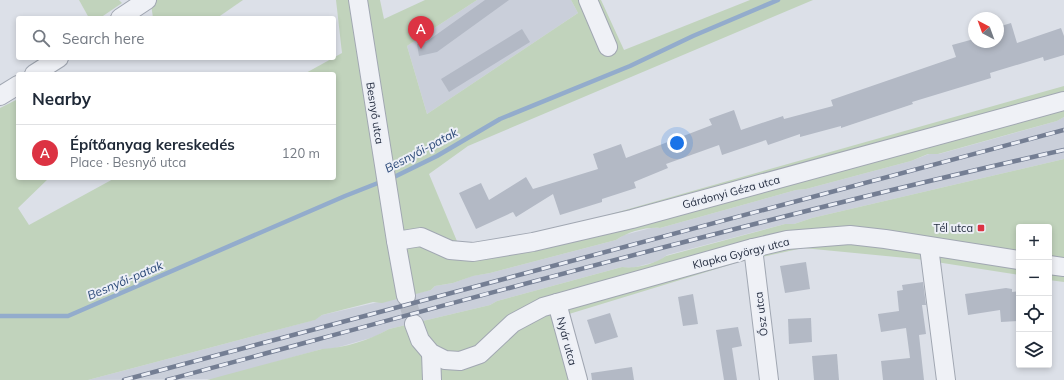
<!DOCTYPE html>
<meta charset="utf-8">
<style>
body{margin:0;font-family:Mulish,sans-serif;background:#f6f6f7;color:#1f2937}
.controls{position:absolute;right:12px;bottom:12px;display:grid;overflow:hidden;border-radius:4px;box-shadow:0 2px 6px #0003}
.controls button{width:36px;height:36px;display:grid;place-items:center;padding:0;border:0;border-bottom:1px solid #e0e1e3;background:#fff;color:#1f2937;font:20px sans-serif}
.compass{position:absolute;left:968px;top:12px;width:36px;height:36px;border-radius:50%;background:#fff;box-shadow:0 2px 6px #0003;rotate:319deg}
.you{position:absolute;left:677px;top:143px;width:14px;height:14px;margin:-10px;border:3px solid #fff;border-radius:50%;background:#1a73e8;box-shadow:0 0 0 6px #1a73e833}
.badge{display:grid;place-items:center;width:26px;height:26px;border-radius:50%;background:#dc3343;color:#fff;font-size:13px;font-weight:700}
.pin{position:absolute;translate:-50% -33px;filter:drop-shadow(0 1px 2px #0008)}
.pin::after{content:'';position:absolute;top:21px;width:14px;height:12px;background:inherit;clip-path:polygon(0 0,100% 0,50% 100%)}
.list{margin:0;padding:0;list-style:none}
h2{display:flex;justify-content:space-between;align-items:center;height:52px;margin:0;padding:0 16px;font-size:17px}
h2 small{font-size:13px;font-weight:400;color:#747a83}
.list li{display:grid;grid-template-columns:26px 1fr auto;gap:12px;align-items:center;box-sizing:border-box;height:56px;padding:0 16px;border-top:1px solid #e0e1e3}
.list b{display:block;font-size:15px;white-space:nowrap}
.list p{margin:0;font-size:13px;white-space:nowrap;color:#747a83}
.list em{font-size:13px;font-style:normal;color:#747a83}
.icon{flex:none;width:22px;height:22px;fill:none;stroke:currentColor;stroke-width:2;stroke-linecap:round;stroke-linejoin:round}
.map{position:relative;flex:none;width:1064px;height:380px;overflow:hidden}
.search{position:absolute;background:#fff;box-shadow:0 2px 6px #0003;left:16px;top:16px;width:320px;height:44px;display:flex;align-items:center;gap:10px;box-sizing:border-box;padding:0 14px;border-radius:4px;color:#747a83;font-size:15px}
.panel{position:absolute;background:#fff;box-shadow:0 2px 6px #0003;left:16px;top:72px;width:320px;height:108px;border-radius:4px}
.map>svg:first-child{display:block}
.built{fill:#cacfda}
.green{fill:#c1d3bc}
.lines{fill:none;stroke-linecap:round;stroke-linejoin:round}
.stream{stroke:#93accc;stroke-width:4.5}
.building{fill:#b3b9c5}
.street-tunnel{stroke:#b7bcc6;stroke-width:18;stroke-dasharray:18 9;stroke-linecap:butt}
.street-casing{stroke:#a1a7b2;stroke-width:20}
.street{stroke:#eff1f6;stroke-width:18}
.rail-casing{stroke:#747e93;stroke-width:4.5}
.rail{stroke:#eceff6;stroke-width:3;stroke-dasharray:9;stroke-linecap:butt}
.poi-dot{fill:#dc3343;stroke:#eceff6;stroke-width:1.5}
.labels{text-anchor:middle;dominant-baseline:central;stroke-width:4;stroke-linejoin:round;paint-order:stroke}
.street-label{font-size:11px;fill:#242d40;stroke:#eceff6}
.poi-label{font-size:11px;fill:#242d40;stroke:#eceff6;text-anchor:end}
.water-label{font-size:12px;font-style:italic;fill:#2b4978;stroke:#eceff6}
</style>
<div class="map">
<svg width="1064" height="380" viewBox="0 0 1064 380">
<rect width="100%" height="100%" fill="#dce0e8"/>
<g class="built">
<polygon points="477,0 571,0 578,13 427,114 407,46"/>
<polygon points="1064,117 1064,159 812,218 794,224 785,224 667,255 659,261 632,268 622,267 497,301 490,305 389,329 374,337 332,349 322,349 215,379 88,380 314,320 322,315 431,290 435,286 453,283 472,276 490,273 616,240 624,235 651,228 660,228 796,190 806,189 911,161 929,154 939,154 1057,121"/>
</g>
<g class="green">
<polygon points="79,0 119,0 122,3 100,18 89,18"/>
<polygon points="157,0 243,0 217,18 153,18 151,4"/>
<path d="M336 0H380L384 19 425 0H477L407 46 427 114 578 13 571 0H601L624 50 750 0H813L468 146 429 174 459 246 558 229 1064 86V117L1057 121 938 154H928L911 161 806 189 796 190 660 228C645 227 628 232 616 240L490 273 473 276 453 283 435 286 431 290 382 303 373 302 322 315 315 320 88 380H0V108L18 99V178H49L18 208 29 225 115 178H334V74H304L342 53Z"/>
<path d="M1064 159V282L1049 280V227H1019V275L917 259 803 248 739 262 569 314 585 380H207L322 349C345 348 369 340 389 329L490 305 497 301 622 267C637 269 654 264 666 256L785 224H794L812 218Z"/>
</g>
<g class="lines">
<g class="stream">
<polyline points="390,179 437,156 500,119 630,66 693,36 778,0"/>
<polyline points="0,316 68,316 345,196 383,181"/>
</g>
</g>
<g class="building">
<polygon points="485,0 509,0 437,52 419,56 417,44 426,42"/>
<polygon points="1011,23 1017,43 1061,28 1064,36 1064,55 1044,61 1043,57 990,73 991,78 912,102 913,104 841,128 841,126 800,137 800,134 768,145 766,140 722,155 719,145 666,164 668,168 634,182 636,188 602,199 602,202 560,215 553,194 516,217 513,212 476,229 459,193 481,183 489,200 526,177 533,189 598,169 593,154 621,144 626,158 712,125 709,119 734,110 741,130 783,116 784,119 833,106 831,100 956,57 952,45 974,39 974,42 998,42 998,27"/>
<polygon points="522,29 530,42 449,92 441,79"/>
<polygon points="806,262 810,289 785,293 780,266"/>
<polygon points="923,282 926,305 922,305 926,334 919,335 924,380 883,380 881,361 910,358 906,328 881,332 878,314 899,311 897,291 903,290 902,285"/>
<polygon points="1006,288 1012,289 1012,292 1019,291 1019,321 1001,322 1000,310 968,315 965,294"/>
<polygon points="693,294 698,324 683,326 678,297"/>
<polygon points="610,313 618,337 595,344 587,320"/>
<polygon points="811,318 812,342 789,344 788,319"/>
<polygon points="738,327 742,346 732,348 737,380 724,380 716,330"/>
<polygon points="837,354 839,380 814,380 812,356"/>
<polygon points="632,367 634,380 592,380 591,373"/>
</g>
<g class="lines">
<polyline class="street-tunnel" points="406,296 414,324"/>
<g class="street-casing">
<g id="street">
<polyline points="358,0 396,241 406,296"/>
<polyline points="588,0 608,47"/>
<polyline points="120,18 147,0"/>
<polyline points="34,74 59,58"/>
<polyline points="0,96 18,85"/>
<polyline points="396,241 421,237 450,250 473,252 533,242 632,219 1064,101"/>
<polyline points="929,247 946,380"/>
<polyline points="753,248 769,380"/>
<polyline points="1049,265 1064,267"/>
<polyline points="557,303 578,380"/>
<polyline points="414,324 420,340 431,353 445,360 460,361 480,354 513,323 543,307 753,248 787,240 850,235 885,239 1019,260"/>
<polyline points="431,353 432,380"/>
</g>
</g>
<use href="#street" class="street"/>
<g class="rail-casing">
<g id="rail">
<polyline points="124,380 1064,130"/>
<path d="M167 380C465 300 763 217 1064 150"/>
</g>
</g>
<use href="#rail" class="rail"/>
</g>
<rect class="poi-dot" x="977" y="224" width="8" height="8" rx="2"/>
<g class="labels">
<g class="street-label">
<text transform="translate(375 113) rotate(81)">Besnyő utca</text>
<text transform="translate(731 192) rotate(-15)">Gárdonyi Géza utca</text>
<text transform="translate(741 253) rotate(-14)">Klapka György utca</text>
<text transform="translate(761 314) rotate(-97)">Ősz utca</text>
<text transform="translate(567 341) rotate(75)">Nyár utca</text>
</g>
<g class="poi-label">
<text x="973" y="228">Tél utca</text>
</g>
<g class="water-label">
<text transform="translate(421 150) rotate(-28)">Besnyői-patak</text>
<text transform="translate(125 280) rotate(-23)">Besnyői-patak</text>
</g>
</g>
</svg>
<div class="controls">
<button>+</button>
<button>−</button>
<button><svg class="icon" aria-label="locate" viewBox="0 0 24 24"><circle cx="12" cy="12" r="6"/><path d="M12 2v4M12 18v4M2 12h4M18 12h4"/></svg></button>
<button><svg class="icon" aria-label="layers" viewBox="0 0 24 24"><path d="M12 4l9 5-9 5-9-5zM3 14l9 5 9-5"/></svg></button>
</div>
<svg class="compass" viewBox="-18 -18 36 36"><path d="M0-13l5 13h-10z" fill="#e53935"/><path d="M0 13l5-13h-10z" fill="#747a83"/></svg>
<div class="you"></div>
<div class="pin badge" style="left:421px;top:49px">A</div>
<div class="search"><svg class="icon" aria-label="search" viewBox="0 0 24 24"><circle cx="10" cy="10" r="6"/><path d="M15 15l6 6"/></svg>Search here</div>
<section class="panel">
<h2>Nearby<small></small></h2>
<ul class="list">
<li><span class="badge">A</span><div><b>Építőanyag kereskedés</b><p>Place · Besnyő utca</p></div><em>120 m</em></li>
</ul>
</section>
</div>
